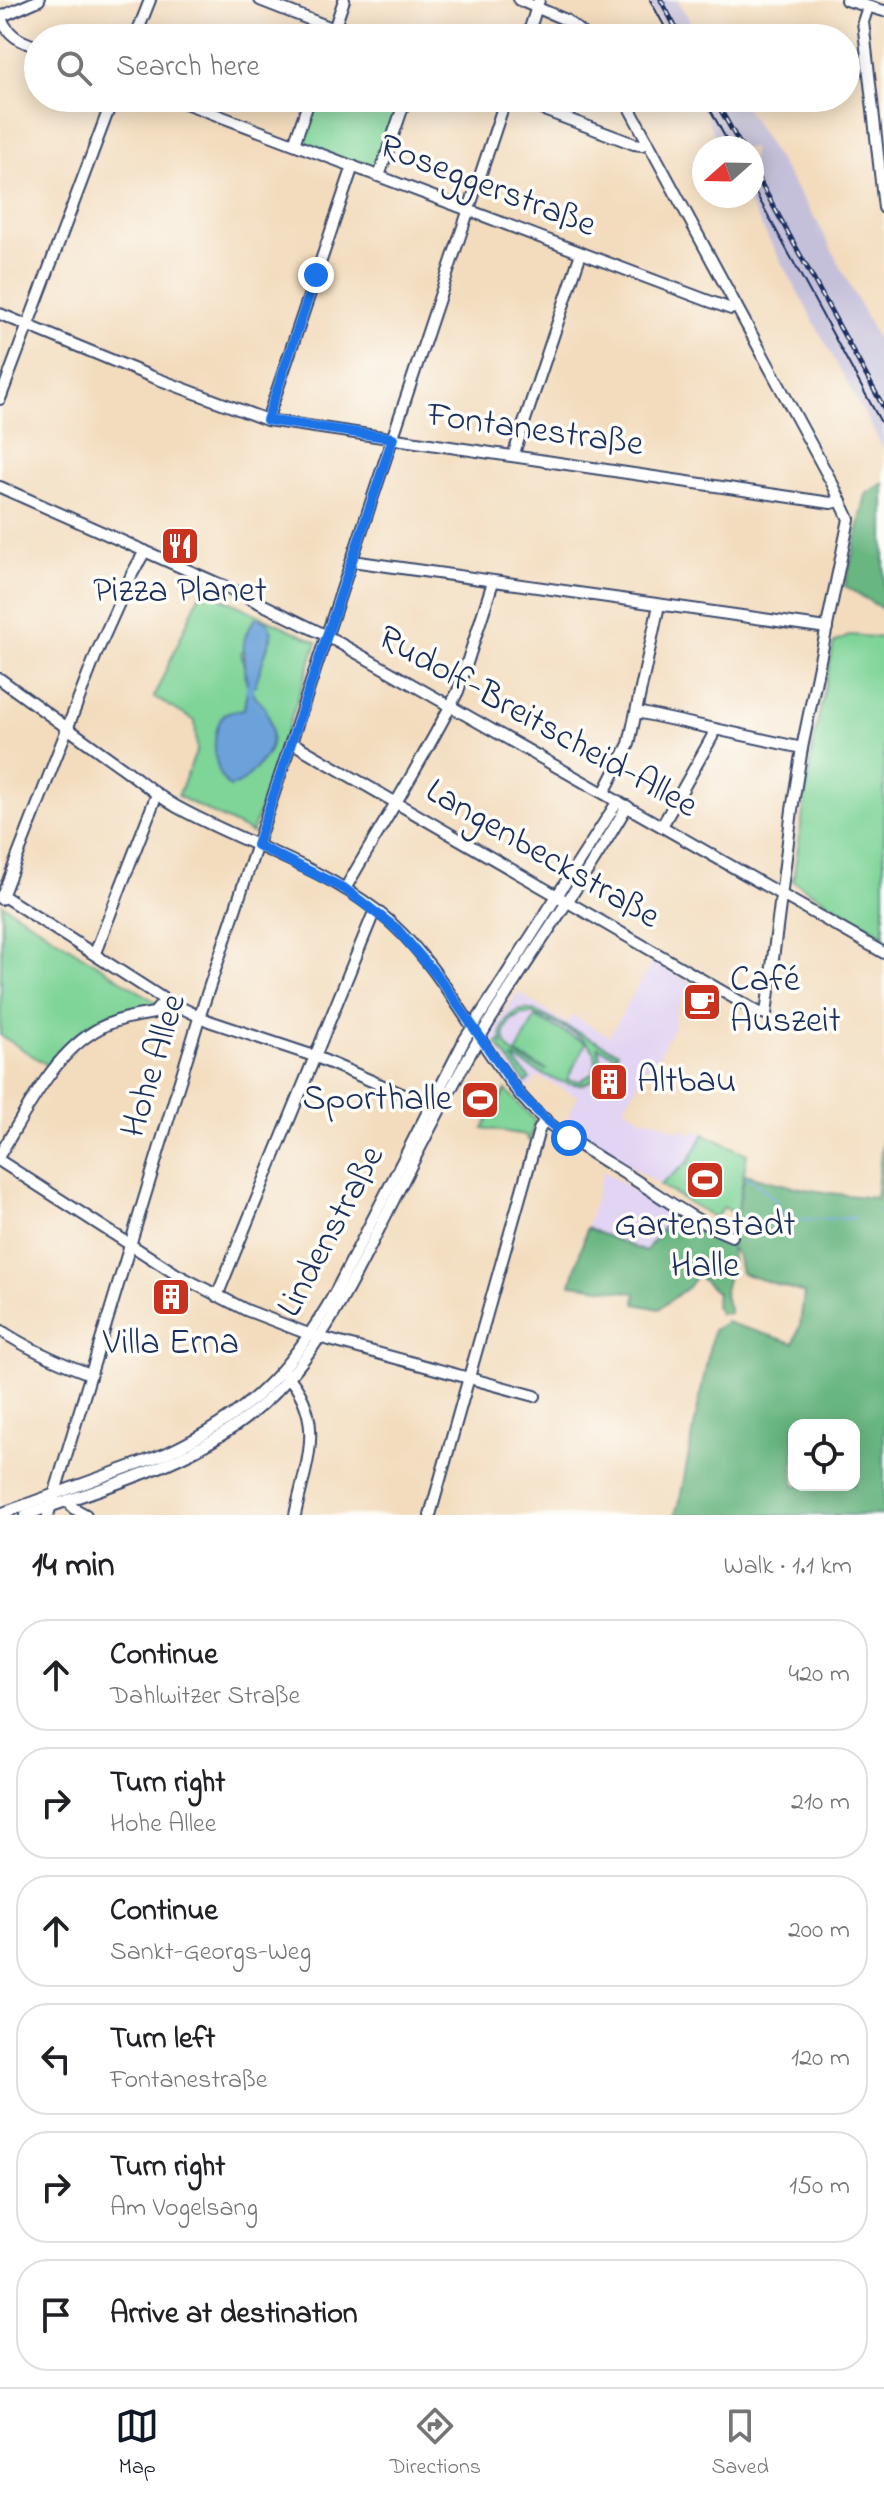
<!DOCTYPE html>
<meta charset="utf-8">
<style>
body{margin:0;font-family:"Indie Flower",sans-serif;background:#f2f2f2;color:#202124}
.controls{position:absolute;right:24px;bottom:24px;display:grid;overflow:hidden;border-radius:16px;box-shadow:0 4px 20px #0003}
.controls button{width:72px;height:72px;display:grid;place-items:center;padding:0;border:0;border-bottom:2px solid #e0e0e0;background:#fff;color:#202124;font:40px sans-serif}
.compass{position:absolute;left:692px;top:136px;width:72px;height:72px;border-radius:50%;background:#fff;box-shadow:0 4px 20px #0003;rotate:250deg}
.stop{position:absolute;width:24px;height:24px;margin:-18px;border:6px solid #1a73e8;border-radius:50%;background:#fff}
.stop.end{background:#1a73e8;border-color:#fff;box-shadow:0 2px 8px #0008}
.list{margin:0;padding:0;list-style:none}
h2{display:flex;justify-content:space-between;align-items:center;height:104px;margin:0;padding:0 32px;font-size:34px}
h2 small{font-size:26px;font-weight:400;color:#757577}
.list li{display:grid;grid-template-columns:52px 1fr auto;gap:24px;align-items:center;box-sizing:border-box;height:112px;margin:0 16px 16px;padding:0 16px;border:2px solid #e0e0e0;border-radius:32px}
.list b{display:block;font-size:30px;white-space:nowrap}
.list p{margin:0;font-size:26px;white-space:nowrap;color:#757577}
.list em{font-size:26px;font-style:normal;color:#757577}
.icon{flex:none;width:44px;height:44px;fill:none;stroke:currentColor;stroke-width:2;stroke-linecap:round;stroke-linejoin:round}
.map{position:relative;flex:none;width:884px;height:1515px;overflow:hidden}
.search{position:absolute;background:#fff;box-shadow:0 4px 20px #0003;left:24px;right:24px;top:24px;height:88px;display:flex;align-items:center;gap:20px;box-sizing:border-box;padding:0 28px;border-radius:44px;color:#757577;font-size:30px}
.sheet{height:872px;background:#fff}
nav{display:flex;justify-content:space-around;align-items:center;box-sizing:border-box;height:112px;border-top:2px solid #e0e0e0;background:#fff;font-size:22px;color:#757577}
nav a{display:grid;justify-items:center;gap:4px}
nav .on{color:#111827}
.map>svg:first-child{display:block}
.built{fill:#e2d4f3}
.industrial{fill:#c5c0da}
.green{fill:#7fd498;stroke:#4d827b;stroke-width:2;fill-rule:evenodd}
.forest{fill:#67b680;stroke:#41726f;stroke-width:2;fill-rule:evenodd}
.water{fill:#6ca2da;stroke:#44689c;stroke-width:2}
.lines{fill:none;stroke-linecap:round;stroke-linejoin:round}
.stream{stroke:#6ca2da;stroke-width:2}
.canal{stroke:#6ca2da;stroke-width:7}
.minor-casing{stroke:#3b496c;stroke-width:14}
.minor{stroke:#fff;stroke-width:10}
.tram{stroke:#1b2f5e;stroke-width:2}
.rail-casing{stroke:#1b2f5e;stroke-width:5}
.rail{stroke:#fdfcf7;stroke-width:2;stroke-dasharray:6;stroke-linecap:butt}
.route{stroke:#1a73e8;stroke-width:10}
.labels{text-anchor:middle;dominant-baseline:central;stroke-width:7;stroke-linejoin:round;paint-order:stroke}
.street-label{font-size:36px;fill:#1b2f5e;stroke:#fdfcf7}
.poi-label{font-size:36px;fill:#1b2f5e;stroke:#fdfcf7}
</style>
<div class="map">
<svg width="884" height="1515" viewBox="0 0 884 1515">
<rect width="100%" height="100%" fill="#fdfcf7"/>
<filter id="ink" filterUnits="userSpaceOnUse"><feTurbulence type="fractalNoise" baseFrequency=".0125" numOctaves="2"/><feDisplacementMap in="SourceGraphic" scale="16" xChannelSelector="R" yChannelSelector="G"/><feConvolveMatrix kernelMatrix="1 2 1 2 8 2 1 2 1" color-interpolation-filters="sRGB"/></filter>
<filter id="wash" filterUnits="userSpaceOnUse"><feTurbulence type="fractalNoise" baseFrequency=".006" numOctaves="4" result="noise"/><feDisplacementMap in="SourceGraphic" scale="32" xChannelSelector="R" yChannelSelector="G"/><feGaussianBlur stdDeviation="1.8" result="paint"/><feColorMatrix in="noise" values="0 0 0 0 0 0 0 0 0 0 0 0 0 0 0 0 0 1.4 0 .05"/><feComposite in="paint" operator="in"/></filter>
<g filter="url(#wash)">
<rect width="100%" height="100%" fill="#f3dcbd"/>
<g class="built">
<polygon points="652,962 691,983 675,1012 674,1026 659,1055 649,1066 624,1107 643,1119 655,1120 678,1132 681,1128 693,1135 696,1130 704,1134 689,1161 660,1185 565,1123 578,1096 537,1076 529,1089 509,1067 490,1035 518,992 567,1024 572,1015 609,1036"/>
<polygon points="603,1171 672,1215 645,1252 587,1228"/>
</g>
<g class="industrial">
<polygon points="647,0 677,0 701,38 668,38"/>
<polygon points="700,98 739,98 819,225 884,352 884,450 745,196 752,196 752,148 719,148"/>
</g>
<g class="green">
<polygon points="313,98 404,98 377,169 370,170 297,141"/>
<path d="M202 589 317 642 252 833 178 796 197 750 195 721 154 697ZM271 638 254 686 247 684 241 652ZM247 690C268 706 283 740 261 762 257 766 258 769 253 771 244 776 230 776 221 778 217 761 210 728 225 714 229 710 238 711 244 709Z"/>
<polygon points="851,635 884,638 884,935 793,881 813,745 834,643"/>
<path d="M2 904 157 1003 151 1010 118 1014 114 1012C84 1026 67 1039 47 1065L0 1035Z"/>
<path d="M525 1009 537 1012 618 1052 616 1056 598 1047C601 1057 603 1068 595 1077 575 1099 533 1067 512 1058L530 1079 526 1083 496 1043 499 1041 502 1044C499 1026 507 1013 525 1009ZM523 1014H533C557 1026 608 1039 593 1073L580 1081 567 1080 586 1043 535 1017 516 1054 547 1070C531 1064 501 1055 505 1032 507 1021 514 1017 523 1014Z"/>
<polygon points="506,1090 535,1121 529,1141 525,1135 483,1128"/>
<polygon points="704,1134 747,1154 737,1215 724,1207 715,1218 660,1185 689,1161"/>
</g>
<g class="forest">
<polygon points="884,483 884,610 845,586 866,494"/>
<polygon points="821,901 830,903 884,935 884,946 819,908"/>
<path d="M884 1125V1515H675L681 1494 713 1330 726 1322 794 1343 800 1325 804 1293 741 1273 737 1255 731 1248 732 1259 724 1291 730 1313 720 1314 715 1306 717 1293 697 1275 688 1287 659 1309 635 1304 636 1293 571 1284 587 1228 645 1252 672 1215 696 1231 730 1246 745 1174C790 1188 829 1194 876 1198ZM794 1425H854V1485H794Z"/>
</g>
<g class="water">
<path d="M256 618 267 621 272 632 255 686 247 685C245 659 237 639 256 618Z"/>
<path d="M251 689C254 697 262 702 266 710 275 730 273 749 259 764 249 775 245 783 230 787 213 776 209 729 225 714 229 710 238 711 244 709L247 690Z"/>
</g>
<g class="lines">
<g class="stream">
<path d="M745 1177C753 1180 755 1183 762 1188 776 1200 779 1202 785 1220L855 1218"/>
<polyline points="879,1212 884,1211"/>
</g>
<polyline class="canal" points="249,690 250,685"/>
</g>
</g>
<g filter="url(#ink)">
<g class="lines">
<g class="minor-casing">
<g id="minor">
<polyline points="260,0 357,38"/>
<polyline points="519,0 566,20 588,38"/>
<polyline points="846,0 884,11"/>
<polyline points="868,7 863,22 864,30 884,208"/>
<polyline points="135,38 150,0"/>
<polyline points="331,38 344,0"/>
<polyline points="527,38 539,0"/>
<path d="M38 47C19 41 9 36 0 17L39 0"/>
<polyline points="172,98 706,300 731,309 736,306"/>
<polyline points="512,98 634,144 642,145 648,142"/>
<polyline points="294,144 310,98"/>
<polyline points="379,176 406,98"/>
<polyline points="0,314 150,376 267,420 831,503 841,501"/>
<polyline points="0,399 113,98"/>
<polyline points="267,420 353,166"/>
<polyline points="513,456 581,253"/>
<polyline points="0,487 237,592 327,636 884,953"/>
<polyline points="352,561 827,628"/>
<path d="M0 679C41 709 82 739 123 768 141 781 157 796 177 807 242 843 316 864 376 910 439 959 471 1035 521 1096 551 1132 594 1154 632 1178 665 1199 696 1222 732 1236"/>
<polyline points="637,712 802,748"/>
<polyline points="291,742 758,1012 766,1014 792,810 802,748 849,519 833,485 624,98"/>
<polyline points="604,793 629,744 659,605"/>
<polyline points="662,826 712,737 714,729"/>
<path d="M345 889C383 823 424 759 458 691L493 582"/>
<polyline points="2,895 165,1000 209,1021 314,1056 434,1108"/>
<polyline points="1,899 97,652 132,574 145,551"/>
<polyline points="95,953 157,794"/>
<path d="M0 1154C27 1111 53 1053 100 1028 117 1019 135 1016 154 1013L165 1000"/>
<polyline points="0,1161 176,1274 246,1310 311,1335 535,1396"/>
<polyline points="217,1296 372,917 376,911"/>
<path d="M0 1330C28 1349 58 1362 90 1374"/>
<path d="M286 1374C327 1420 306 1462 295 1515"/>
<polyline points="69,1500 73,1508 86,1515"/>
<path d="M0 1514 165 1454C248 1416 292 1370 336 1291L465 1039 618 801"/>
<path d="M26 1515C103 1487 188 1466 252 1413 314 1363 346 1294 381 1225 413 1162 444 1098 480 1037 527 958 582 885 627 806"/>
<polyline points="48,1515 200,1015 506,98"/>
<polyline points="430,1515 539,1130 545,1119"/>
</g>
</g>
<use href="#minor" class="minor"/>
<g class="tram">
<polyline points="650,0 671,38"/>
<polyline points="704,98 731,148"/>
<polyline points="752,186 884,428"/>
</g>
<g class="rail-casing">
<g id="rail">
<polyline points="661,0 681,38"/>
<polyline points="714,98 742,148"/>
<polyline points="752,167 884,408"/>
</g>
</g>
<use href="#rail" class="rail"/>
</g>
</g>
<g class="lines" filter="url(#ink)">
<polyline class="route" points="316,275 267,420 393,438 257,845 345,889 397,929 439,978 520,1094 545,1119 569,1138"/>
</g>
<defs>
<g id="restaurant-square" transform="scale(2)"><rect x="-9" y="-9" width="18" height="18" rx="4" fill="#c8321e" stroke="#fdfcf7"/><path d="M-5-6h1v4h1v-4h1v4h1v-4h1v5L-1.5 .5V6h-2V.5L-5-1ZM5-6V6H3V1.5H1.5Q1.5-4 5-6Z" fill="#fff"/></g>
<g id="cafe-square" transform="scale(2)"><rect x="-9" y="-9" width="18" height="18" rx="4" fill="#c8321e" stroke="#fdfcf7"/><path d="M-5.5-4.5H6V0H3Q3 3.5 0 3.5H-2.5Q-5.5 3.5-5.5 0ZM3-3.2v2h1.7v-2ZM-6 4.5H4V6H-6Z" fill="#fff"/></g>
<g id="building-square" transform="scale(2)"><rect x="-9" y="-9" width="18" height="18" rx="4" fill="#c8321e" stroke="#fdfcf7"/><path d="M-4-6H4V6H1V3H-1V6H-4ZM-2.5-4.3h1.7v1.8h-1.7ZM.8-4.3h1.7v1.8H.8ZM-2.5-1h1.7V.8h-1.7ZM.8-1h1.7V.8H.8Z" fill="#fff"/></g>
<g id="stadium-square" transform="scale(2)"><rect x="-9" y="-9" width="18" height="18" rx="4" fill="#c8321e" stroke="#fdfcf7"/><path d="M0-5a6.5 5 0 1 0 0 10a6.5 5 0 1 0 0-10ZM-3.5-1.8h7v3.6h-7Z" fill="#fff"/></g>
</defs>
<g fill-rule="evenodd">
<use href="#restaurant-square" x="180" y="546"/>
<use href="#cafe-square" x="702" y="1002"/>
<use href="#building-square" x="609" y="1082"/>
<use href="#stadium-square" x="480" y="1100"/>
<use href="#stadium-square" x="705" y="1180"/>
<use href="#building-square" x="171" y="1297"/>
</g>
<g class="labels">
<g class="street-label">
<text transform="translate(487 187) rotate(21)">Roseggerstraße</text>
<text transform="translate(535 431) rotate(8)">Fontanestraße</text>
<text transform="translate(537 723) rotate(29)">Rudolf-Breitscheid-Allee</text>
<text transform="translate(542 855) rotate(30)">Langenbeckstraße</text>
<text transform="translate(155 1066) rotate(-73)">Hohe Allee</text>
<text transform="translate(332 1232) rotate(-62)">Lindenstraße</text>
</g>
<g class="poi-label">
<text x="180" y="592">Pizza Planet</text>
<text x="730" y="981" text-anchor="start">Café<tspan x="730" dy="41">Auszeit</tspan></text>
<text x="637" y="1082" text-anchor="start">Altbau</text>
<text x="452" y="1100" text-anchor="end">Sporthalle</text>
<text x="705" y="1226">Gartenstadt<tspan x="705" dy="41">Halle</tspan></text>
<text x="171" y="1344">Villa Erna</text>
</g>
</g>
</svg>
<div class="controls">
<button><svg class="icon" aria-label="locate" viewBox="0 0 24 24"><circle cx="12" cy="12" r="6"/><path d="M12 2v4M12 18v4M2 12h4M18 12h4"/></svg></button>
</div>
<svg class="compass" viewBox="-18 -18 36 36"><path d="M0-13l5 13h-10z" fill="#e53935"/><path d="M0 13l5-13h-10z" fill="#757577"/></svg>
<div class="stop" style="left:569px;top:1138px"></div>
<div class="stop end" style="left:316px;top:275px"></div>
<div class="search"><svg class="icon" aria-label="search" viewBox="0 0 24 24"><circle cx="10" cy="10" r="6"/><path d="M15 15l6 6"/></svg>Search here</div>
</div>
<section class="sheet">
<h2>14 min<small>Walk · 1.1 km</small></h2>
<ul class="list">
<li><svg class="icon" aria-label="ahead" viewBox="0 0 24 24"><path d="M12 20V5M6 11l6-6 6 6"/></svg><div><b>Continue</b><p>Dahlwitzer Straße</p></div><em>420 m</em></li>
<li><svg class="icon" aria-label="right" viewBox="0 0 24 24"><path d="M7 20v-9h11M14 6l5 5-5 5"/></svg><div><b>Turn right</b><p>Hohe Allee</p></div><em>210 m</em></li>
<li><svg class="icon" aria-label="ahead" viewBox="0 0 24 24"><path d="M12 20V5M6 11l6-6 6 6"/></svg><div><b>Continue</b><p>Sankt-Georgs-Weg</p></div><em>200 m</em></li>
<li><svg class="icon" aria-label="left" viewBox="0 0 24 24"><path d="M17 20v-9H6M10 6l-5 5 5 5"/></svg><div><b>Turn left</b><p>Fontanestraße</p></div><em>120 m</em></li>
<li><svg class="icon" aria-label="right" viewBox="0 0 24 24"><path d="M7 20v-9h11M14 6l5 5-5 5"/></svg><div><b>Turn right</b><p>Am Vogelsang</p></div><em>150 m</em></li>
<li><svg class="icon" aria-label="arrive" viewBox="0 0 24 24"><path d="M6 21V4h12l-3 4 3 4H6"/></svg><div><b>Arrive at destination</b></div></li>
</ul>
</section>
<nav>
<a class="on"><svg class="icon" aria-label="map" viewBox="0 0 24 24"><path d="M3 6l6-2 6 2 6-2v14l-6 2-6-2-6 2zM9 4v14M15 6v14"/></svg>Map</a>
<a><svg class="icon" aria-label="directions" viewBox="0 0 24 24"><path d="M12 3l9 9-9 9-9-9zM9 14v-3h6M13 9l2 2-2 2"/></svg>Directions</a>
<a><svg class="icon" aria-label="saved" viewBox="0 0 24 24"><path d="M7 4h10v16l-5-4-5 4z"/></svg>Saved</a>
</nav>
